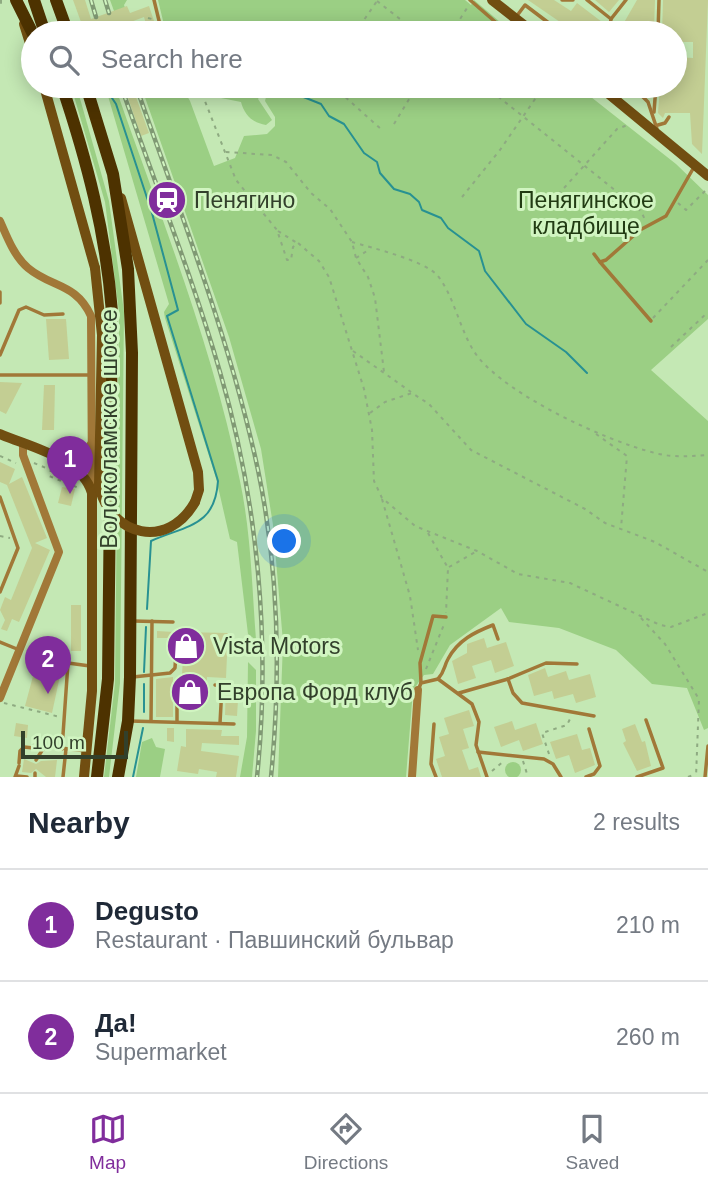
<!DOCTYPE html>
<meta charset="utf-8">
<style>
body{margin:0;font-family:Helvetica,sans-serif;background:#f6f6f7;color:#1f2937}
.scale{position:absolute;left:21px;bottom:18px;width:107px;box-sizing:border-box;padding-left:7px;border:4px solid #32402b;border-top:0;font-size:19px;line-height:24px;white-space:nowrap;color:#32402b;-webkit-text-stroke:5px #d1f5c1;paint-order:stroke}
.you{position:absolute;left:285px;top:542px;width:24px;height:24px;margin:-18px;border:5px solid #fff;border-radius:50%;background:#1a73e8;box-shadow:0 0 0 10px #1a73e833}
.badge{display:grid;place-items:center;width:46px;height:46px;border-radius:50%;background:#802d9c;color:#fff;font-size:23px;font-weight:700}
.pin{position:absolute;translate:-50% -58px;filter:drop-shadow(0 2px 4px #0008)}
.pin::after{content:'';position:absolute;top:37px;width:24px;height:21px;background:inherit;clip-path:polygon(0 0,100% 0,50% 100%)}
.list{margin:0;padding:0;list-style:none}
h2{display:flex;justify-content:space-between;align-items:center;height:91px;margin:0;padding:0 28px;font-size:30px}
h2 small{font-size:23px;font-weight:400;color:#747a83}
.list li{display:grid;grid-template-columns:46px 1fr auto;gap:21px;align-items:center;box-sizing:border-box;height:112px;padding:0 28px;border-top:2px solid #e0e1e3}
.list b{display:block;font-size:26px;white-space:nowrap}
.list p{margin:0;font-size:23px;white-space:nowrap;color:#747a83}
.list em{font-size:23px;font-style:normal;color:#747a83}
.icon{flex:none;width:38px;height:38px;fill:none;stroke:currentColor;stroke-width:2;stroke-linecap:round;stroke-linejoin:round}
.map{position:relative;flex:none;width:708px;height:777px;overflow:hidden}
.search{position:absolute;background:#fff;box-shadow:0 4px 18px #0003;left:21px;right:21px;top:21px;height:77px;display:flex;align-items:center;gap:18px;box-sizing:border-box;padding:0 24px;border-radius:38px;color:#747a83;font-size:26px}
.sheet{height:315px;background:#fff}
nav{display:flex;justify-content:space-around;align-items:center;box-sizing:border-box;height:98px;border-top:2px solid #e0e1e3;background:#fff;font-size:19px;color:#747a83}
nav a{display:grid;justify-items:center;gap:4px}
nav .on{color:#802d9c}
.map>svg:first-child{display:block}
.green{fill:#9bcf84}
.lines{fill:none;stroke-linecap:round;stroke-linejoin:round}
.stream{stroke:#289192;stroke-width:2}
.building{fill:#c3ce93}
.path{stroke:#8eaa81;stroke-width:2;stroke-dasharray:3.5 5;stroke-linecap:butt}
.lane{stroke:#a17838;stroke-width:3.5}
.street{stroke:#a17838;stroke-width:8}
.secondary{stroke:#714e11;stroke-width:10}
.primary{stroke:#4d3200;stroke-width:12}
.rail-casing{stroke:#809974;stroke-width:4.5}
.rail{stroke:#d1f5c1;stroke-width:2;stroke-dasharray:5;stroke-linecap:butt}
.secondary-bridge{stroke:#714e11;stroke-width:10}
.labels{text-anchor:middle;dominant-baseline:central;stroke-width:6;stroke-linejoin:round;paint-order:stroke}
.poi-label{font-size:23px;fill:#32402b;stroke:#d1f5c1;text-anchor:start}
.park-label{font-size:23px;fill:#213b13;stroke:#d1f5c1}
.street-label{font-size:23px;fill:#32402b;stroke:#d1f5c1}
</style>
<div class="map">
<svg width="708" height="777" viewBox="0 0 708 777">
<rect width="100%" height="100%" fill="#c4e8b4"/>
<g class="green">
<polygon points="110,0 127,0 124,5 131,24 143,28 154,24 157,33 122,33"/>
<polygon points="158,0 465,0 471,5 474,0 513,33 166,33"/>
<polygon points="71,86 76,86 81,102 109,201 124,312 120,683 109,777 104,777 115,683 119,312 105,202"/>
<polygon points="141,86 171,86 172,91 183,89 190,101 214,166 235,158 244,136 267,134 275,126 275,117 265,101 267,93 275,86 577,86 676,164 708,195 708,319 651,370 708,421 708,728 704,730 687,688 652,684 616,650 559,628 509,622 501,608 450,645 433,674 424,675 413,690 406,777 278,777 283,642 273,525 261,449 229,337"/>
<path d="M237 86 266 87 258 99 272 120 266 125C252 123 244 114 241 102L211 96 221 90Z"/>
<path d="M113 92H117C162 220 213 348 240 481 251 533 252 587 256 640L248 634 237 542 230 539 216 478 165 318 164 312 169 304 108 96Z"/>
<polygon points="248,662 256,670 256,731 252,777 240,777 247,737"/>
<polygon points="152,738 156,747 165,749 160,777 136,777 142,742"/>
<circle cx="513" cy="770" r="8"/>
</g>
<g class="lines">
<g class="stream">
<polyline points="276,86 321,104 329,116 344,124 364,153 377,162 380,173 394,189 410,194 419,202 422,210 441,218 448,228 479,251 485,271 526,324 566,352 587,373"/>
<path d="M113 89 110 95 116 104 152 213 178 310 167 316 218 481C215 527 187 525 151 541L147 609"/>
<polyline points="144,672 146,627"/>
<polyline points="144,712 144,684"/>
<polyline points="133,777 143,728"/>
</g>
</g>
<g class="building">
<polygon points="73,0 85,0 91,19 127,6 130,13 149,6 154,21 146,24 144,17 112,29 114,33 85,33"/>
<polygon points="528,0 554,0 571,11 577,3 602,22 593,33 576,33"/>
<polygon points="595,0 619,0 609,12"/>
<polygon points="637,0 655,0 654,29 651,27 646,33 618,33"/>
<polygon points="663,0 708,0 702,154 692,144 690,113 665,113 663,118 658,113 660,86 675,86 675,57 693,58 693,42 675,42 675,33 662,33"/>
<polygon points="124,86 132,86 149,133 141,136"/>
<polygon points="46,319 66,319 69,359 49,360"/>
<polygon points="0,382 22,383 6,414 0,411"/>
<polygon points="44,385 55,385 54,430 42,430"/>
<polygon points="0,462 15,469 9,484 22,477 47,538 35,543 50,550 19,622 12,619 7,631 1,629 5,620 0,610 5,597 11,600 32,548 7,485 0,482"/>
<polygon points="62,487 75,489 71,506 58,503"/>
<rect x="71" y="605" width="10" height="46"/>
<polygon points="157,631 174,632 172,638 157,638"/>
<polygon points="180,632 228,633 226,678 207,677 206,696 187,695 188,675 182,675 184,639"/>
<polygon points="484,638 487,648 506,642 514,666 495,673 491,660 472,666 476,678 458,684 452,661 467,653 467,644"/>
<polygon points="40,650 48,652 46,658 63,662 52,713 25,706"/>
<polygon points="545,668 548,677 566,671 569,680 590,674 596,697 576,703 573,694 554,699 552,691 534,696 528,675"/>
<polygon points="173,677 173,717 156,717 156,679"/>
<polygon points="226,685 239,685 237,716 225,715"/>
<polygon points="469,710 474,726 463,729 469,748 462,750 469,770 478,767 481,777 442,777 436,759 445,756 439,737 449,734 444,718"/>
<polygon points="512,721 515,730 536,723 543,744 523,751 519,740 501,747 494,727"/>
<polygon points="16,723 28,725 27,738 14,736"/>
<polygon points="635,724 642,742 645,741 651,766 637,771 623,743 626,741 622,729"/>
<polygon points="167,728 174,728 174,742 167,741"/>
<polygon points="186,729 222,730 221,736 239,736 239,745 202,743 201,751 239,756 236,777 216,777 217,772 199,769 198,774 177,771 181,746 186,747"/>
<polygon points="577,734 582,750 590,748 595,765 575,773 569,755 556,759 550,742"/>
<polygon points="24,759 36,764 41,761 57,760 55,777 46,777 36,769 31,773 22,772"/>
</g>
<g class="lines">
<g class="path">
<polyline points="1,0 1,3 5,0"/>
<polyline points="377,1 418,33"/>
<polyline points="148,18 152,19"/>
<polyline points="355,33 377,1"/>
<polyline points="451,33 469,5"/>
<polyline points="199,86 236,180 277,230 287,260 291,260 293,247 298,243 319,261 329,277 364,389 372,430 374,481 382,498 415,526 477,551 518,574 570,583 660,625 671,627 708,613"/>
<polyline points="333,86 382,130"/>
<polyline points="485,86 641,211 646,222"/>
<polyline points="394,124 417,86"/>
<polyline points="226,152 272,155 286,162 311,193 330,209 352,242 356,258 368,277 375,298 384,372"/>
<polyline points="462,197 500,150 544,86"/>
<polyline points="678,203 686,210 708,188"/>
<polyline points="547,207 617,129 630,124"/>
<polyline points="278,231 297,243"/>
<path d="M352 242C372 248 423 260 437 275 455 296 460 334 478 357 509 396 606 441 655 453 673 458 690 456 708 455"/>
<polyline points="356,258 370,249"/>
<polyline points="653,318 708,260"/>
<polyline points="671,347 708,312"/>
<polyline points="353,351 411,392"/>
<polyline points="370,413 385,402 412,393 429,404 471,450 585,509 605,523 655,542 708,572"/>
<polyline points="596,434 627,456 621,528"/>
<polyline points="0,456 16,463"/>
<polyline points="34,463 51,470 49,476 79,488"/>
<polyline points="382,499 410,596 418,650"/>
<polyline points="428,533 448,568 446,613"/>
<polyline points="0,536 10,538"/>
<polyline points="449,567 477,551"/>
<polyline points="641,618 665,644 699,699 696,777"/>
<polyline points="426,669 445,622"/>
<polyline points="4,703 60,717"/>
<polyline points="549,754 542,733 567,725 571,717"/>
<polyline points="523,761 528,777"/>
<polyline points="492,771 504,761"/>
<polyline points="688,777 696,774"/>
</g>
<g class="lane">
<polyline points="154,0 162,33"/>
<polyline points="470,0 508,33"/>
<polyline points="562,0 573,0"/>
<polyline points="587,0 611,19 626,0"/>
<polyline points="516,17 525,5 562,33"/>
<polyline points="609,33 611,19"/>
<polyline points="658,33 659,0"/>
<polyline points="632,86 648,102 657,129"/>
<polyline points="654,112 656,86"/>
<polyline points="658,125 665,123 669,117"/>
<polyline points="594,254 600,262 606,260 640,230 666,216 694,167"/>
<polyline points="600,262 651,321"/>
<polyline points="0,292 0,303"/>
<polyline points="0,355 19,310 26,307 44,315 63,314"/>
<polyline points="0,375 91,375"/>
<polyline points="0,497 18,548 0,592"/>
<polyline points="133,621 173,622"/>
<polyline points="0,642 17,649"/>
<polyline points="133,677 170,673 175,668 177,635"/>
<path d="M438 679C445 671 444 666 448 659 458 640 475 632 493 625L498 639"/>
<polyline points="508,679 513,693 522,703 594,716"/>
<polyline points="421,683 420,663 433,616 446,617"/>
<polyline points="215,685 222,686 220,723"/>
<polyline points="177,686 177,721"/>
<polyline points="419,688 421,683 438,679 472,704 479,722 476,745 487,777"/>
<polyline points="459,693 508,679 546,663 577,664"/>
<polyline points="130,721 234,724"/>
<polyline points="151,721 152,621"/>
<polyline points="434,724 431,764 436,777"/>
<polyline points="62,749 68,663 90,666"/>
<polyline points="478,752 544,759 553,764 561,777"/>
<polyline points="36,760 43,749 52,747 86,751"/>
<polyline points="19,763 20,751 24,747 43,749"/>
<polyline points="17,776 27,777"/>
<polyline points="15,777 19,766"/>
<polyline points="35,777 35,773"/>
<polyline points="63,777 66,749"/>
<polyline points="586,777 594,774 600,766 589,729"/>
<polyline points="637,777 663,768 646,720"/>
<polyline points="705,777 708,746"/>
</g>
<g class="street">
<path d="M0 221C7 237 14 256 28 268 52 288 76 283 91 316L92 490"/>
<polyline points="63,460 83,456 91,444"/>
<polyline points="0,698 59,552 23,455 23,444"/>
<polyline points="412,777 418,690"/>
</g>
<g class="secondary">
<polyline points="492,0 534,33"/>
<polyline points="24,24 33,53"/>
<polyline points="44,86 95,268"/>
<polyline points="599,86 708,176"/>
<polyline points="121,198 198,472 199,490 195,502"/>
<path d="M0 434C30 447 82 458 92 493V691L84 777"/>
</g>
<g class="primary">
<polyline points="16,0 33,34"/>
<polyline points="34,0 45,33"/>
<polyline points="56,0 68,33"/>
<path d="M62 86C87 161 106 233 112 312L108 679 97 777"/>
<polyline points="86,86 113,174 128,269 132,353 130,677 128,721 118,777"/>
</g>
<g class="rail-casing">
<g id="rail">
<polyline points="91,0 96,17"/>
<polyline points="105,0 109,13"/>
<polyline points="115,28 117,33"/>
<path d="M121 86C154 181 192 275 220 372 258 502 271 642 257 777"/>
<path d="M136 86C180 212 230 339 258 470 279 571 281 675 271 777"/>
</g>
</g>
<use href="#rail" class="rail"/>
<path class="secondary-bridge" d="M95 268 102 335 99 486C111 537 168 550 195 502"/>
</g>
<defs>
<g id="station-disc" transform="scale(2.0125)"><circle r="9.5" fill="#802d9c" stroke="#d1f5c1"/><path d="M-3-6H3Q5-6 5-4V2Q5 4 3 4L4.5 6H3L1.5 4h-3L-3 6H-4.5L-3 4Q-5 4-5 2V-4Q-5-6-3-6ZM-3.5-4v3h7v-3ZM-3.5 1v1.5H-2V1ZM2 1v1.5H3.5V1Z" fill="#fff"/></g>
<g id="shop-disc" transform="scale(2.0125)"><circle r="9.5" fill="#802d9c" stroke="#d1f5c1"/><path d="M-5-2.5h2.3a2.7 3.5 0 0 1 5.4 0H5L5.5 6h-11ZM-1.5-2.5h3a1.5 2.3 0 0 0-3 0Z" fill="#fff"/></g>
</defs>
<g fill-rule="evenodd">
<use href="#station-disc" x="167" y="200"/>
<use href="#shop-disc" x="186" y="646"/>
<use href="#shop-disc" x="190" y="692"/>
</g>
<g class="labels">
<g class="poi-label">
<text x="194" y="200">Пенягино</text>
<text x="213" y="646">Vista Motors</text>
<text x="217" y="692">Европа Форд клуб</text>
</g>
<g class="park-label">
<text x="586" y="200">Пенягинское<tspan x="586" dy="26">кладбище</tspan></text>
</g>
<g class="street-label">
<text transform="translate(109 429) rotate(-90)">Волоколамское шоссе</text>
</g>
</g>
</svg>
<div class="scale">100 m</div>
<div class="you"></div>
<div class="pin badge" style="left:70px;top:494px">1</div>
<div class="pin badge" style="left:48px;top:694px">2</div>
<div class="search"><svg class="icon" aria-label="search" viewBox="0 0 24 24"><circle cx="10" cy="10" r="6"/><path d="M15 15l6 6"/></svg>Search here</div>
</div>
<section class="sheet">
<h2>Nearby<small>2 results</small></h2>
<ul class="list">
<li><span class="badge">1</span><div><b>Degusto</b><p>Restaurant · Павшинский бульвар</p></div><em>210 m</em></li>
<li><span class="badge">2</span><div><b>Да!</b><p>Supermarket</p></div><em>260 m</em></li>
</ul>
</section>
<nav>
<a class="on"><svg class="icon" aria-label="map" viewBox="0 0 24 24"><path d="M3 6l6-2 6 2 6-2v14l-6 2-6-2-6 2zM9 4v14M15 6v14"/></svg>Map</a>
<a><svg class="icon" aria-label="directions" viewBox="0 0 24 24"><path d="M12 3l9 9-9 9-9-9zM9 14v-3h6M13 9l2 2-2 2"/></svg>Directions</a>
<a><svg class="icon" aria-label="saved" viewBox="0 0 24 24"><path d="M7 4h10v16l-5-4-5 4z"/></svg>Saved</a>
</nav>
